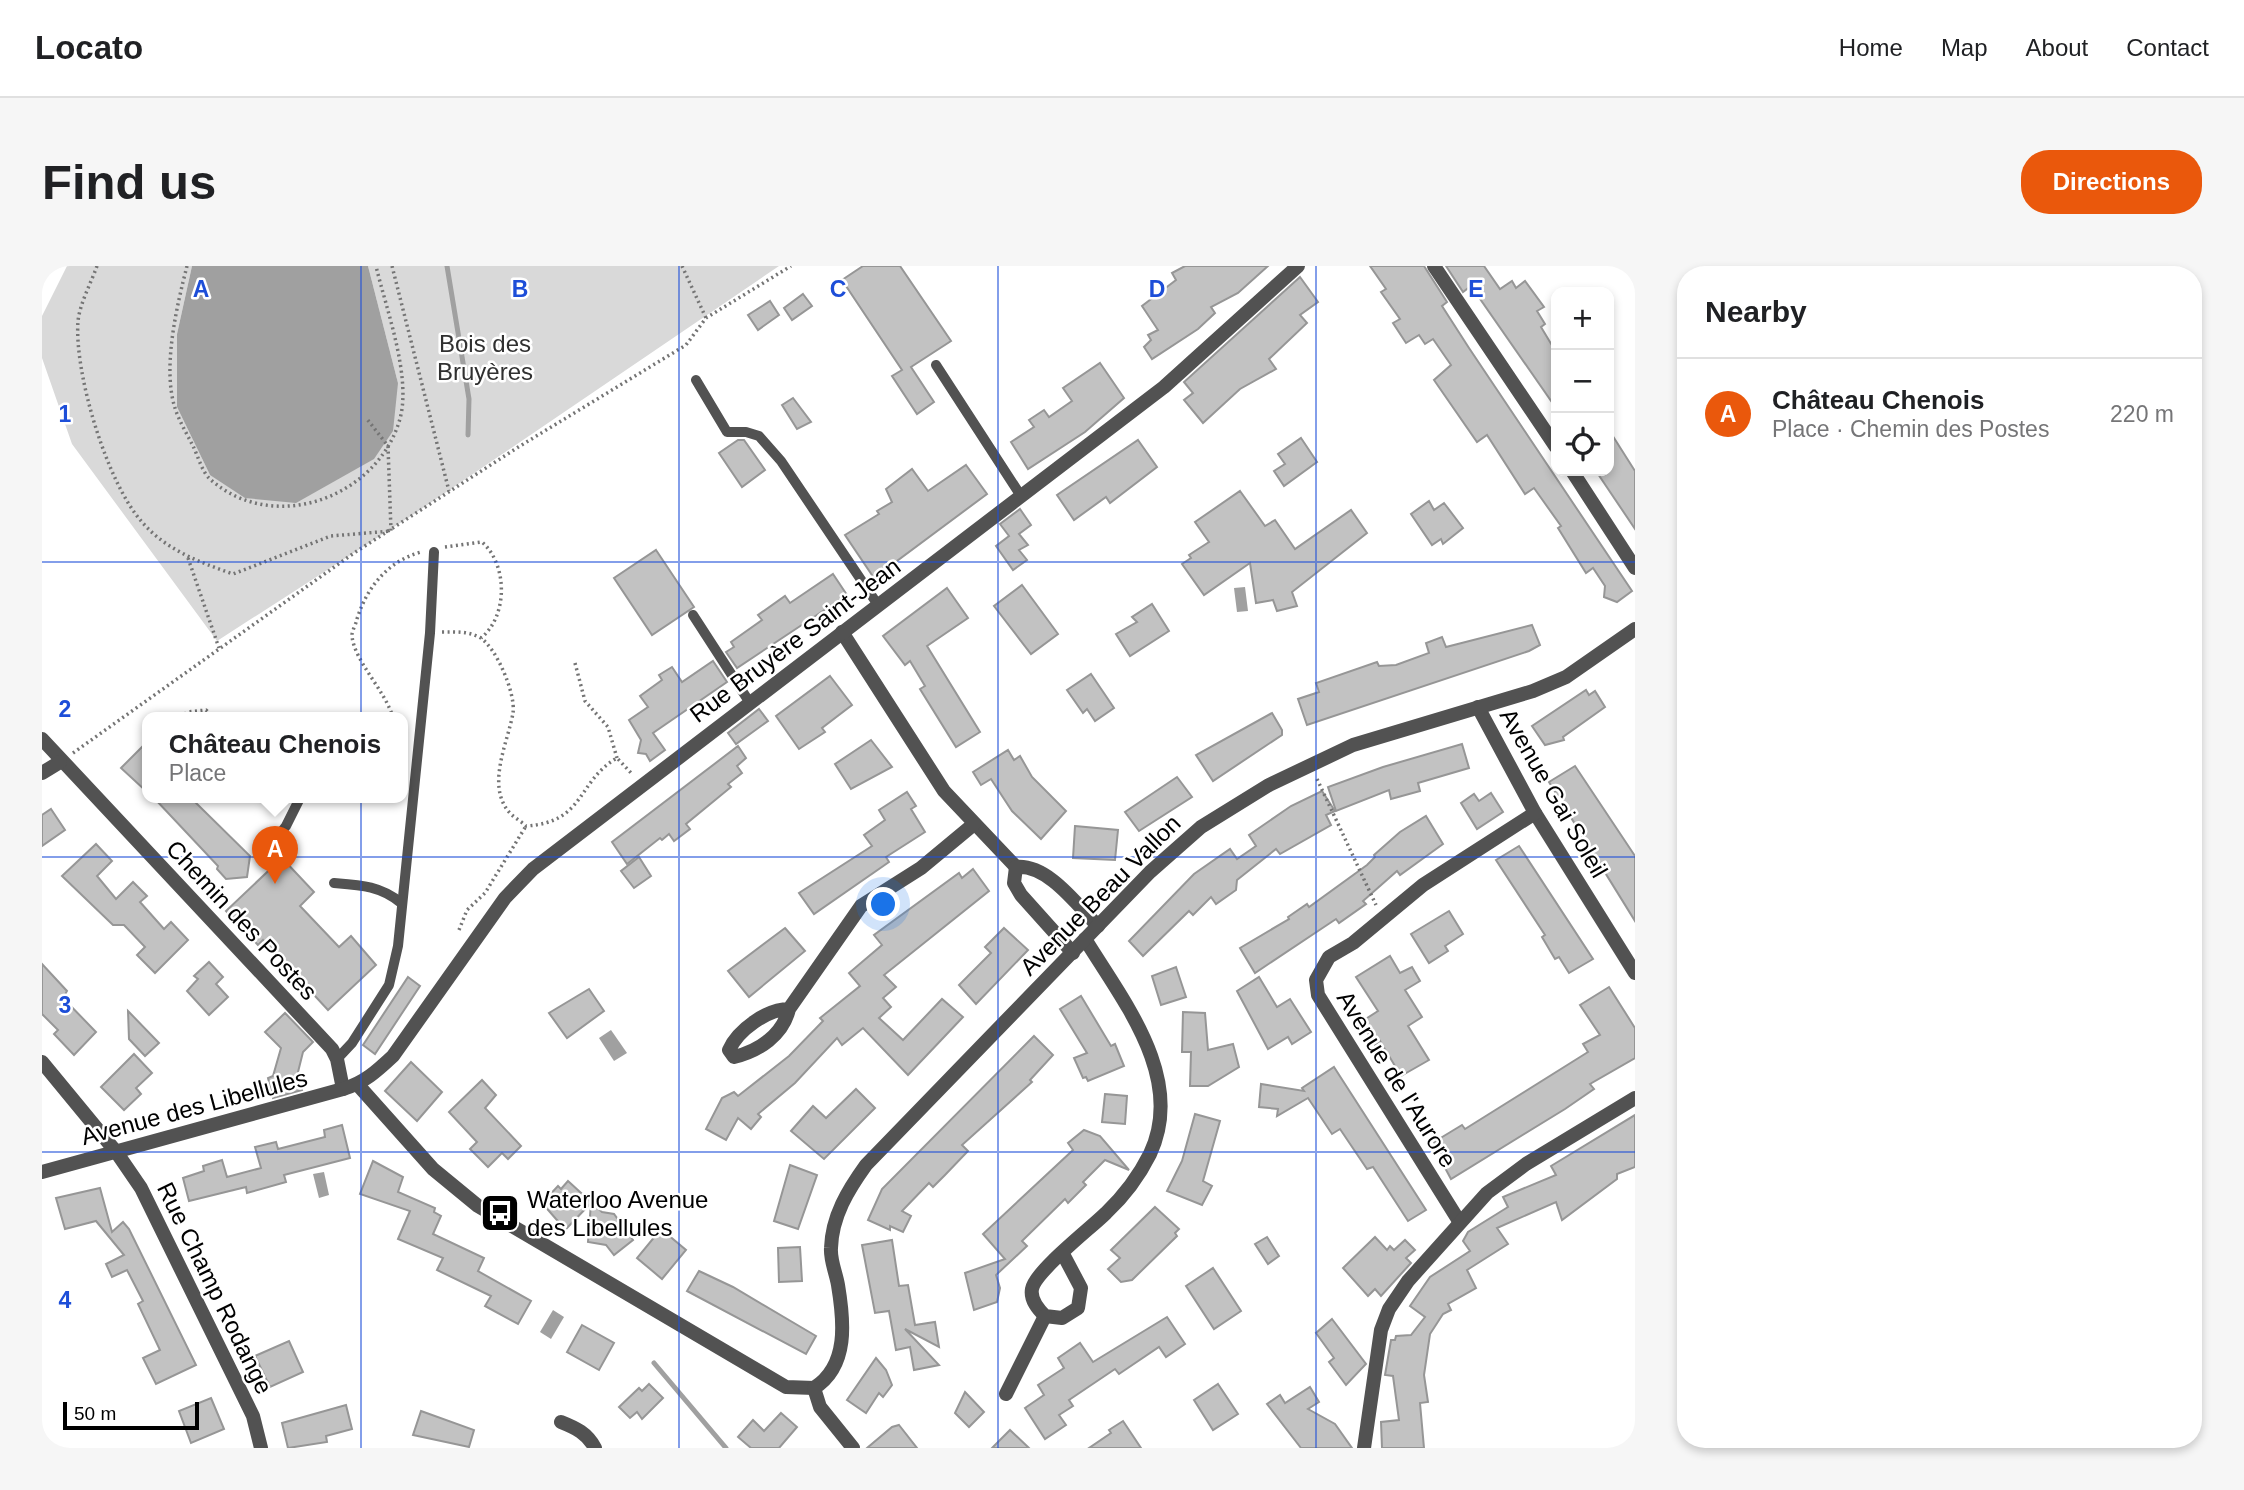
<!DOCTYPE html>
<meta charset="utf-8">
<style>
body{margin:0;font-family:Arial,sans-serif;background:#f6f6f6;color:#202124}
.controls{position:absolute;right:21px;top:21px;display:grid;overflow:hidden;border-radius:14px;box-shadow:0 4px 10px #0003}
.controls button{width:63px;height:63px;display:grid;place-items:center;padding:0;border:0;border-bottom:2px solid #e0e0e0;background:#fff;color:#202124;font:35px sans-serif}
.scale{position:absolute;left:21px;bottom:18px;width:136px;box-sizing:border-box;padding-left:7px;border:4px solid #000;border-top:0;font-size:19px;line-height:24px;white-space:nowrap;color:#000;-webkit-text-stroke:5px #fff;paint-order:stroke}
.you{position:absolute;left:842px;top:639px;width:24px;height:24px;margin:-18px;border:5px solid #fff;border-radius:50%;background:#1a73e8;box-shadow:0 0 0 10px #1a73e833}
.badge{display:grid;place-items:center;width:46px;height:46px;border-radius:50%;background:#ea580c;color:#fff;font-size:23px;font-weight:700}
.pin{position:absolute;translate:-50% -58px;filter:drop-shadow(0 2px 4px #0008)}
.pin::after{content:'';position:absolute;top:37px;width:24px;height:21px;background:inherit;clip-path:polygon(0 0,100% 0,50% 100%)}
.popup{position:absolute;left:100px;top:446px;width:266px;height:91px;box-sizing:border-box;display:grid;place-content:center;border-radius:14px;background:#fff;filter:drop-shadow(0 2px 5px #0005);font-size:23px;white-space:nowrap;color:#757577}
.popup b{font-size:26px;color:#202124}
.popup::after{content:'';position:absolute;left:50%;top:100%;margin-left:-14px;border:14px solid transparent;border-top-color:#fff}
.list{margin:0;padding:0;list-style:none}
h2{display:flex;justify-content:space-between;align-items:center;height:91px;margin:0;padding:0 28px;font-size:30px}
h2 small{font-size:23px;font-weight:400;color:#757577}
.list li{display:grid;grid-template-columns:46px 1fr auto;gap:21px;align-items:center;box-sizing:border-box;height:112px;padding:0 28px;border-top:2px solid #e0e0e0}
.list b{display:block;font-size:26px;white-space:nowrap}
.list p{margin:0;font-size:23px;white-space:nowrap;color:#757577}
.list em{font-size:23px;font-style:normal;color:#757577}
.icon{flex:none;width:38px;height:38px;fill:none;stroke:currentColor;stroke-width:2;stroke-linecap:round;stroke-linejoin:round}
.map{position:relative;flex:none;width:1593px;height:1182px;overflow:hidden;border-radius:28px}
header{display:flex;align-items:center;gap:42px;box-sizing:border-box;height:98px;padding:0 35px;background:#fff;border-bottom:2px solid #e0e0e0}
header strong{font-size:33px}
nav{display:flex;gap:38px;margin-inline-start:auto;font-size:24px}
.intro{display:flex;align-items:center;justify-content:space-between;box-sizing:border-box;height:168px;padding:0 42px}
h1{margin:0;font-size:49px}
.button{padding:18px 32px;border-radius:28px;background:#ea580c;color:#fff;font-size:24px;font-weight:700}
main{display:flex;gap:42px;padding:0 42px}
aside{flex:1;background:#fff;border-radius:28px;box-shadow:0 4px 10px #0003}
.map>svg:first-child{display:block}
.green{fill:#d9d9d9}
.water{fill:#a0a0a0}
.lines{fill:none;stroke-linecap:round;stroke-linejoin:round}
.stream{stroke:#a0a0a0;stroke-width:5}
.building{fill:#c2c2c2;stroke:#969696;stroke-width:2}
.path{stroke:#747474;stroke-width:3.5;stroke-dasharray:2 3.5;stroke-linecap:butt}
.lane{stroke:#525252;stroke-width:10}
.street{stroke:#525252;stroke-width:14}
.grid{fill:none;stroke:#1d4ed8;stroke-width:2;stroke-opacity:0.55}
.labels{text-anchor:middle;dominant-baseline:central;stroke-width:5;stroke-linejoin:round;paint-order:stroke}
.park-label{font-size:24px;fill:#303030;stroke:#fff}
.street-label{font-size:24px;fill:#000;stroke:#fff}
.poi-label{font-size:24px;fill:#000;stroke:#fff;text-anchor:start}
.grid-label{font-size:23px;text-anchor:middle;font-weight:bold;fill:#1d4ed8;stroke:#fff;stroke-width:5;stroke-linejoin:round;paint-order:stroke}
</style>
<header>
<strong>Locato</strong>
<nav><a>Home</a><a>Map</a><a>About</a><a>Contact</a></nav>
</header>
<div class="intro"><h1>Find us</h1><a class="button">Directions</a></div>
<main>
<div class="map">
<svg width="1593" height="1182" viewBox="0 0 1593 1182">
<rect width="100%" height="100%" fill="#fff"/>
<polygon class="green" points="25,0 150,0 135,68 135,141 168,209 356,117 326,0 737,0 372,248 175,375 30,178 0,92 0,50"/>
<g class="water">
<polygon points="150,0 326,0 356,117 351,165 332,193 254,237 203,232 168,209 135,141 135,68"/>
<polygon points="1203,321 1206,345 1195,346 1192,322"/>
<polygon points="569,764 585,787 572,795 557,772"/>
<polygon points="282,906 287,929 277,932 271,908"/>
<polygon points="511,1044 522,1051 509,1073 498,1066"/>
</g>
<g class="lines">
<g class="stream">
<polyline points="405,0 427,133 426,169"/>
<polyline points="612,1097 684,1182"/>
</g>
</g>
<g class="building">
<polygon points="821,0 858,0 909,75 869,101 892,136 875,148 850,110 860,104 800,14"/>
<polygon points="1143,0 1226,0 1196,27 1169,41 1173,47 1156,63 1110,93 1102,81 1109,74 1106,69 1116,64 1100,40 1134,14 1130,7"/>
<polygon points="1328,0 1382,0 1405,36 1400,40 1427,82 1590,325 1575,336 1562,331 1563,320 1551,302 1544,307 1516,262 1519,260 1492,222 1483,228 1445,169 1435,176 1392,114 1409,99 1391,73 1383,78 1377,69 1364,77 1351,57 1358,53 1339,26 1344,23"/>
<polygon points="1404,0 1442,0 1458,23 1470,15 1474,22 1483,15 1502,41 1495,45 1503,58 1499,61 1514,86 1514,142 1429,20 1421,26"/>
<polygon points="1258,11 1276,36 1258,49 1265,57 1227,93 1234,103 1198,123 1161,157 1142,134 1151,127 1142,116"/>
<polygon points="761,28 770,40 750,54 742,42"/>
<polygon points="728,35 737,49 716,64 706,49"/>
<polygon points="1058,97 1082,132 1043,166 986,203 969,176 992,161 987,154 1002,144 1007,151 1030,135 1021,122"/>
<polygon points="751,132 769,156 755,163 740,139"/>
<polygon points="1567,164 1593,205 1593,263 1554,205 1567,205"/>
<polygon points="1259,172 1275,196 1242,220 1232,205 1243,198 1236,188"/>
<polygon points="696,174 702,174 723,204 700,221 677,187"/>
<polygon points="1096,174 1115,201 1068,237 1064,231 1032,254 1015,229"/>
<polygon points="924,199 945,228 832,312 803,269 837,248 835,245 850,236 844,223 870,203 886,225"/>
<polygon points="1198,225 1223,260 1233,254 1253,283 1309,244 1325,267 1250,326 1255,340 1235,345 1231,334 1214,337 1208,297 1162,329 1140,298 1149,292 1147,289 1167,276 1153,256"/>
<polygon points="1387,235 1392,244 1402,237 1421,262 1401,278 1399,273 1390,279 1369,248"/>
<polygon points="978,243 989,259 977,268 986,279 977,284 985,294 971,304 954,280 967,270 958,258"/>
<polygon points="614,284 652,341 610,369 572,312"/>
<polygon points="791,308 805,329 695,402 684,386 692,381 689,376 720,354 716,349 743,330 748,337"/>
<polygon points="980,319 1016,368 989,388 952,340"/>
<polygon points="905,322 926,352 885,380 938,466 914,481 878,423 883,420 868,395 863,399 841,370"/>
<polygon points="1110,338 1127,365 1088,390 1074,368 1095,356 1090,351"/>
<polygon points="1490,359 1498,379 1487,385 1265,459 1256,433 1277,426 1274,417 1335,396 1337,400 1354,399 1387,387 1384,377 1400,371 1404,381"/>
<polygon points="671,395 685,416 611,467 623,484 608,495 604,488 596,487 599,474 587,454 606,441 598,430 620,414 617,409 630,401 640,416"/>
<polygon points="1049,408 1072,442 1053,455 1045,443 1041,447 1025,424"/>
<polygon points="788,410 810,439 780,462 783,466 757,483 734,450"/>
<polygon points="1544,424 1547,429 1553,425 1563,441 1521,471 1522,474 1503,479 1490,460"/>
<polygon points="717,443 726,455 694,478 686,467"/>
<polygon points="1230,447 1240,464 1240,469 1171,515 1154,489"/>
<polygon points="829,474 850,501 809,523 793,498"/>
<polygon points="105,476 105,526 79,502"/>
<polygon points="1420,478 1427,502 1376,517 1378,525 1349,533 1347,524 1294,545 1286,521 1341,501"/>
<polygon points="696,480 704,492 695,500 700,507 686,518 689,521 644,558 648,563 632,575 627,568 620,574 618,572 585,598 570,576"/>
<polygon points="966,484 972,494 978,490 990,511 1024,545 999,573 970,545 949,513 939,519 931,506"/>
<polygon points="1533,500 1593,590 1593,655 1507,516"/>
<polygon points="1135,511 1150,531 1097,565 1083,546"/>
<polygon points="1280,525 1293,545 1284,549 1289,559 1238,588 1234,583 1195,614 1194,624 1174,638 1169,631 1151,649 1147,645 1101,690 1087,675 1152,608 1188,583 1195,593 1214,580 1207,569 1249,540"/>
<polygon points="865,526 874,540 869,543 883,566 844,591 847,596 772,648 757,627 830,580 822,569 843,554 837,544"/>
<polygon points="1449,527 1461,546 1435,563 1419,537 1432,528 1437,535"/>
<polygon points="112,532 149,532 208,590 205,611 184,613 175,603 176,600"/>
<polygon points="9,543 23,564 0,580 0,549"/>
<polygon points="1384,550 1401,578 1358,609 1355,605 1321,635 1324,638 1297,657 1294,653 1213,707 1198,682 1247,653 1246,651 1265,638 1267,641 1325,599 1333,591 1332,589 1358,566"/>
<polygon points="1033,560 1076,564 1073,594 1031,592"/>
<polygon points="54,578 70,595 55,610 74,633 91,616 105,630 98,636 122,663 129,656 146,674 113,707 95,689 103,681 82,659 71,659 20,610"/>
<polygon points="1477,580 1551,693 1527,707 1517,691 1513,693 1500,671 1503,669 1454,594"/>
<polygon points="597,591 609,610 592,622 579,605"/>
<polygon points="240,592 272,626 258,640 297,681 309,670 334,699 286,744 221,674 216,679 184,645"/>
<polygon points="931,603 947,625 842,709 854,721 841,732 849,741 837,752 861,774 900,733 921,751 866,809 821,762 800,779 795,772 753,817 716,848 719,851 709,863 696,852 684,874 664,863 680,832 692,826 696,830 747,790 781,755 778,752 818,720 807,707 840,679 832,669 917,607 920,612"/>
<polygon points="1407,645 1421,668 1403,680 1406,685 1387,697 1369,668"/>
<polygon points="743,662 763,685 707,731 686,705"/>
<polygon points="962,662 986,684 934,738 917,719 949,687 943,681"/>
<polygon points="1348,690 1358,707 1370,701 1378,715 1363,724 1380,751 1366,760 1387,794 1359,810 1338,775 1333,779 1319,756 1336,745 1314,711"/>
<polygon points="167,696 181,711 174,718 186,731 167,749 145,725 156,713 152,710"/>
<polygon points="0,698 25,725 21,732 54,766 32,789 12,768 16,764 0,748"/>
<polygon points="1134,701 1144,731 1119,739 1110,710"/>
<polygon points="366,711 378,720 333,788 321,779"/>
<polygon points="1217,711 1235,741 1248,733 1269,766 1250,778 1246,771 1226,783 1195,725"/>
<polygon points="1567,721 1593,762 1593,792 1548,818 1552,823 1523,843 1409,913 1402,900 1406,898 1392,876 1420,859 1423,863 1546,786 1541,778 1558,769 1538,739"/>
<polygon points="547,723 562,745 525,772 507,747"/>
<polygon points="1039,730 1069,780 1073,778 1082,800 1046,815 1044,811 1041,812 1032,792 1045,787 1018,743"/>
<polygon points="86,745 117,777 103,790 87,773"/>
<polygon points="1141,746 1163,747 1166,784 1191,778 1197,801 1166,820 1148,820 1149,786 1140,786"/>
<polygon points="243,747 271,776 261,786 256,806 260,824 231,832 226,812 231,810 239,782 223,766"/>
<polygon points="992,770 1011,789 988,814 990,816 920,879 926,885 903,909 891,921 887,917 860,945 869,950 861,966 848,960 848,964 826,954 840,923"/>
<polygon points="92,788 110,807 94,822 99,828 82,844 59,821"/>
<polygon points="369,796 400,826 375,855 343,825"/>
<polygon points="1292,801 1384,944 1366,955 1331,901 1325,903 1298,863 1290,868 1266,832 1235,850 1236,843 1217,841 1219,818 1262,825 1260,822"/>
<polygon points="440,814 454,829 443,842 479,880 466,893 460,887 446,901 428,883 435,876 407,846"/>
<polygon points="814,823 833,842 782,893 749,865 771,840 784,852"/>
<polygon points="1063,828 1085,830 1083,858 1060,856"/>
<polygon points="1153,848 1178,855 1161,915 1170,920 1160,939 1125,925 1140,895"/>
<polygon points="1593,849 1593,901 1575,908 1575,913 1520,954 1514,936 1455,962 1466,978 1425,1004 1434,1022 1406,1038 1409,1044 1401,1048 1388,1068 1382,1109 1386,1136 1378,1137 1382,1182 1340,1182 1339,1156 1357,1154 1351,1110 1343,1109 1349,1074 1353,1074 1354,1070 1369,1069 1383,1051 1368,1040 1388,1011 1428,985 1421,975 1426,966 1466,941 1461,931 1514,909 1509,900"/>
<polygon points="300,859 308,892 242,909 244,916 205,927 204,921 147,935 141,912 162,905 161,900 180,894 185,911 219,902 213,881 234,876 236,883 283,871 282,864"/>
<polygon points="1042,864 1058,870 1087,904 1063,894 1041,916 1044,919 1026,937 1023,933 980,975 985,980 954,1009 958,1022 955,1036 932,1044 923,1007 963,993 941,968 1031,884 1026,877"/>
<polygon points="331,895 361,911 356,926 393,942 392,946 399,950 391,968 442,992 436,1005 489,1035 476,1058 443,1040 449,1030 395,1004 401,992 356,973 368,945 318,928"/>
<polygon points="748,899 775,909 756,963 732,955"/>
<polygon points="526,915 560,946 572,948 591,974 572,989 564,979 546,976 549,937 524,963 514,953 500,937 516,920 519,923"/>
<polygon points="58,922 70,966 81,956 87,963 154,1099 114,1118 101,1092 118,1084 96,1038 101,1035 85,1004 70,1011 64,998 82,989 54,955 23,963 14,932"/>
<polygon points="1113,941 1137,963 1133,967 1135,970 1090,1014 1079,1016 1066,1003 1078,992 1069,984"/>
<polygon points="619,963 644,984 620,1013 595,992"/>
<polygon points="1225,971 1237,990 1226,998 1213,978"/>
<polygon points="1333,971 1345,984 1348,980 1352,984 1363,974 1373,984 1364,992 1369,997 1339,1030 1333,1023 1326,1030 1301,1002"/>
<polygon points="850,974 857,1020 866,1019 873,1059 893,1056 897,1081 863,1063 897,1099 872,1104 868,1081 854,1084 847,1045 833,1047 820,979"/>
<polygon points="758,981 760,1015 737,1016 736,982"/>
<polygon points="1171,1002 1199,1045 1172,1063 1144,1020"/>
<polygon points="657,1005 691,1021 774,1070 764,1088 645,1025"/>
<polygon points="1125,1051 1143,1078 1124,1091 1117,1081 1077,1108 1073,1103 1027,1134 1031,1140 1017,1149 1024,1159 1003,1173 983,1142 1002,1129 996,1119 1022,1102 1016,1092 1038,1077 1051,1096"/>
<polygon points="1290,1053 1324,1098 1304,1119 1287,1096 1292,1092 1274,1067"/>
<polygon points="540,1059 572,1077 557,1104 525,1086"/>
<polygon points="247,1075 261,1106 228,1121 213,1090"/>
<polygon points="834,1092 844,1104 850,1119 841,1131 837,1127 824,1147 805,1134"/>
<polygon points="607,1118 621,1132 600,1153 595,1146 588,1152 577,1141 597,1122 600,1125"/>
<polygon points="1176,1118 1196,1148 1171,1164 1152,1134"/>
<polygon points="1268,1121 1277,1136 1266,1143 1293,1158 1310,1182 1259,1182 1225,1138 1238,1129 1243,1137"/>
<polygon points="923,1126 942,1146 927,1161 913,1147"/>
<polygon points="169,1132 182,1163 149,1177 137,1145"/>
<polygon points="304,1139 310,1163 284,1170 285,1176 246,1182 240,1157"/>
<polygon points="379,1145 432,1164 427,1181 371,1169"/>
<polygon points="739,1147 755,1161 737,1182 709,1182 696,1171 711,1154 722,1165"/>
<polygon points="1081,1155 1099,1182 1047,1182 1069,1167 1067,1164"/>
<polygon points="857,1159 875,1182 825,1182 850,1161"/>
<polygon points="968,1164 987,1182 950,1182"/>
</g>
<g class="lines">
<g class="path">
<path d="M55 0C49 17 38 37 36 55 32 107 65 217 100 256 124 284 157 296 191 308L289 270 349 265 346 180 325 153"/>
<path d="M145 0C135 39 120 102 133 142 137 155 145 168 151 180 156 190 160 206 168 213 230 269 333 233 357 156 371 114 344 43 334 0"/>
<polyline points="350,0 407,225"/>
<polyline points="640,0 664,52"/>
<path d="M403 281 440 276C466 299 466 350 439 372"/>
<polyline points="146,292 177,382"/>
<path d="M400 366C414 366 425 365 437 371 454 380 474 428 471 447 466 476 444 519 467 546 471 551 479 555 484 560 544 556 534 516 575 492L591 509"/>
<polyline points="533,397 543,435 566,461 575,492"/>
<polyline points="139,452 145,446 164,444 172,452"/>
<path d="M351 452C344 425 311 394 310 369 310 365 314 358 315 353 325 321 346 295 379 286"/>
<polyline points="31,487 312,287 478,180 644,79 664,52 749,0"/>
<polyline points="1275,513 1334,639"/>
<polyline points="417,664 425,644 443,627 484,560"/>
</g>
<g class="lane">
<polyline points="894,99 979,230"/>
<polyline points="654,114 685,166 704,166 717,170 739,195 836,339"/>
<polyline points="651,349 708,437"/>
<polyline points="226,583 244,560 258,532"/>
<path d="M292 617C318 619 339 620 359 637"/>
<polyline points="295,793 310,777 347,719 356,680 388,367 392,286"/>
</g>
<g class="street">
<polyline points="1392,0 1514,181"/>
<polyline points="1530,205 1593,302"/>
<polyline points="800,366 902,525 974,601"/>
<polyline points="1436,441 1493,547 1593,707"/>
<polyline points="0,473 290,783 295,793 301,823"/>
<polyline points="0,507 18,496"/>
<path d="M1031 687 979 629 972 617 974 601C1006 598 1035 639 1056 660"/>
<path d="M747 743C741 769 717 785 692 791L687 784C696 764 725 743 747 743L819 640 879 602 932 558"/>
<polyline points="0,796 75,887 99,922 211,1150 219,1182"/>
<polyline points="316,819 391,903 436,940 744,1121 772,1122"/>
<path d="M0 906 301 823C322 817 335 805 351 790L463 632 491 603 1122 121 1256 0"/>
<polyline points="1417,955 1276,729 1274,714 1287,691 1311,677 1381,619 1493,547"/>
<path d="M1021 988 1039 1022 1036 1042 1020 1052 1003 1050C996 1043 988 1034 990 1023 993 1005 1049 962 1064 947 1082 930 1097 910 1108 888 1144 812 1081 735 1043 673"/>
<path d="M772 1122C807 1100 802 1055 796 1019 794 1007 788 994 789 982 790 950 806 924 824 899L1108 606 1159 561 1227 519 1311 479 1491 425 1524 411 1593 363"/>
<polyline points="772,1122 778,1141 811,1182"/>
<polyline points="964,1128 1003,1050"/>
<path d="M519 1156C534 1162 545 1167 553 1182"/>
<polyline points="1322,1182 1339,1064 1347,1043 1366,1015 1445,927 1484,898 1593,832"/>
</g>
</g>
<path class="grid" d="M319 0V1182M637 0V1182M956 0V1182M1274 0V1182M0 296H1593M0 591H1593M0 886H1593"/>
<defs>
<g id="bus-square" transform="scale(2.0125)"><rect x="-9" y="-9" width="18" height="18" rx="4" fill="#000" stroke="#fff"/><path d="M-5-6H5V4H4V6H2V4H-2V6H-4V4H-5ZM-3.5-4V0h7V-4ZM-3.5 1.2v1.5H-2V1.2ZM2 1.2v1.5H3.5V1.2Z" fill="#fff"/></g>
</defs>
<g fill-rule="evenodd">
<use href="#bus-square" x="458" y="947"/>
</g>
<g class="labels">
<g class="park-label">
<text x="443" y="77">Bois des<tspan x="443" dy="28">Bruyères</tspan></text>
</g>
<g class="street-label">
<text transform="translate(753 374) rotate(-37)">Rue Bruyère Saint-Jean</text>
<text transform="translate(1512 527) rotate(60)">Avenue Gai Soleil</text>
<text transform="translate(1058 629) rotate(-45)">Avenue Beau Vallon</text>
<text transform="translate(200 654) rotate(47)">Chemin des Postes</text>
<text transform="translate(1355 813) rotate(58)">Avenue de l'Aurore</text>
<text transform="translate(152 841) rotate(-15)">Avenue des Libellules</text>
<text transform="translate(173 1022) rotate(64)">Rue Champ Rodange</text>
</g>
<g class="poi-label">
<text x="485" y="933">Waterloo Avenue<tspan x="485" dy="28">des Libellules</tspan></text>
</g>
</g>
<g class="grid-label">
<text x="159" y="31">A</text>
<text x="478" y="31">B</text>
<text x="796" y="31">C</text>
<text x="1115" y="31">D</text>
<text x="1434" y="31">E</text>
<text x="23" y="156">1</text>
<text x="23" y="451">2</text>
<text x="23" y="747">3</text>
<text x="23" y="1042">4</text>
</g>
</svg>
<div class="controls">
<button>+</button>
<button>−</button>
<button><svg class="icon" aria-label="locate" viewBox="0 0 24 24"><circle cx="12" cy="12" r="6"/><path d="M12 2v4M12 18v4M2 12h4M18 12h4"/></svg></button>
</div>
<div class="scale">50 m</div>
<div class="you"></div>
<div class="pin badge" style="left:233px;top:618px">A</div>
<div class="popup"><b>Château Chenois</b>Place</div>
</div>
<aside>
<h2>Nearby<small></small></h2>
<ul class="list">
<li><span class="badge">A</span><div><b>Château Chenois</b><p>Place · Chemin des Postes</p></div><em>220 m</em></li>
</ul>
</aside>
</main>
